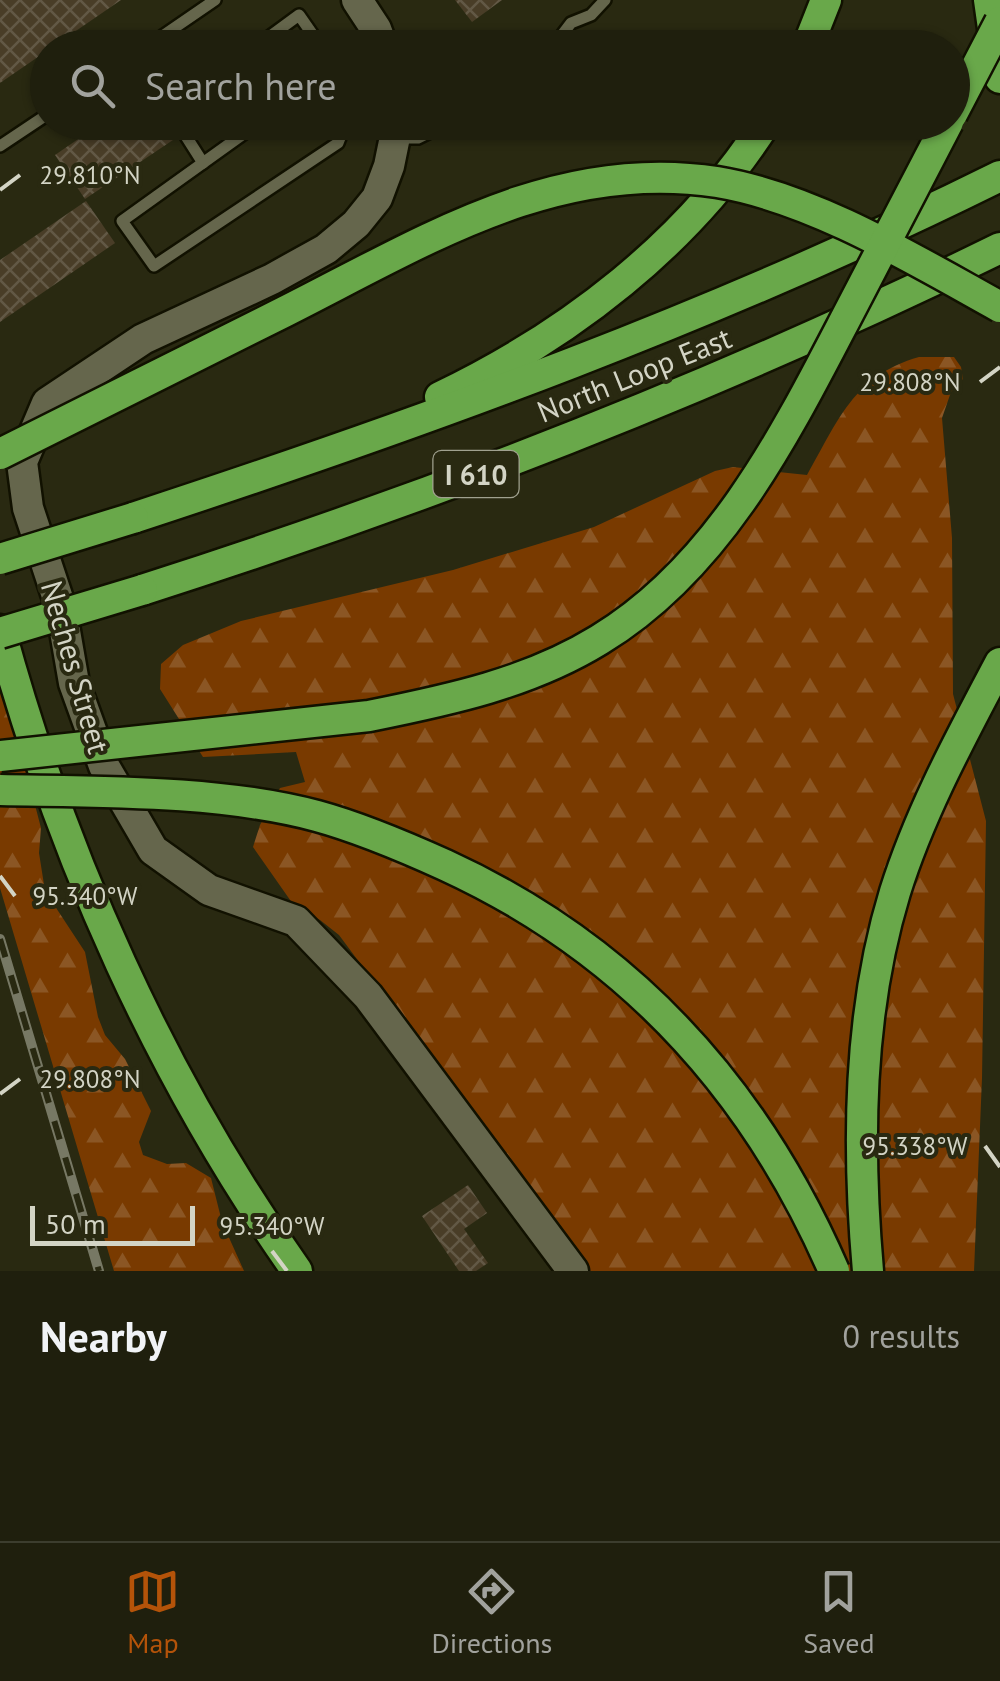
<!DOCTYPE html>
<meta charset="utf-8">
<style>
body{margin:0;font-family:"PT Sans",sans-serif;background:#272716;color:#f1f3f6}
.scale{position:absolute;left:30px;bottom:25px;width:165px;box-sizing:border-box;padding-left:10px;border:5px solid #d3d4c5;border-top:0;font-size:28px;line-height:35px;white-space:nowrap;color:#d3d4c5;-webkit-text-stroke:8px #292911;paint-order:stroke}
.list{margin:0;padding:0;list-style:none}
h2{display:flex;justify-content:space-between;align-items:center;height:130px;margin:0;padding:0 40px;font-size:42px}
h2 small{font-size:32px;font-weight:400;color:#a1a29d}
.icon{flex:none;width:55px;height:55px;fill:none;stroke:currentColor;stroke-width:2;stroke-linecap:round;stroke-linejoin:round}
.map{position:relative;flex:none;width:1000px;height:1271px;overflow:hidden}
.search{position:absolute;background:#1f1f0d;box-shadow:0 2px 8px #0004;left:30px;right:30px;top:30px;height:110px;display:flex;align-items:center;gap:25px;box-sizing:border-box;padding:0 35px;border-radius:55px;color:#a1a29d;font-size:38px}
.sheet{height:270px;background:#1f1f0d}
nav{display:flex;justify-content:space-around;align-items:center;box-sizing:border-box;height:140px;border-top:2px solid #3c3d2e;background:#1f1f0d;font-size:28px;color:#a1a29d}
nav a{display:grid;justify-items:center;gap:5px}
nav .on{color:#b45309}
.map>svg:first-child{display:block}
.forest{fill:url(#forest-firs)}
.building{fill:url(#building-cross-hatch)}
.lines{fill:none;stroke-linecap:round;stroke-linejoin:round}
.lane-casing{stroke:#110;stroke-width:16}
.secondary-casing{stroke:#110;stroke-width:35}
.highway-casing{stroke:#110;stroke-width:35}
.lane{stroke:#65664c;stroke-width:11}
.secondary{stroke:#65664c;stroke-width:30}
.highway{stroke:#69a84a;stroke-width:30}
.rail-casing{stroke:#777864;stroke-width:10}
.rail{stroke:#292911;stroke-width:6;stroke-dasharray:19;stroke-linecap:butt}
.highway-bridge-casing{stroke:#110;stroke-width:35;stroke-linecap:butt}
.highway-bridge{stroke:#69a84a;stroke-width:30}
.ticks{fill:none;stroke:#d3d4c5;stroke-width:4}
.labels{text-anchor:middle;dominant-baseline:central;stroke-width:8;stroke-linejoin:round;paint-order:stroke}
.shield{fill:#292911;stroke:#a0a18f;stroke-width:2.5}
.shield-label{font-size:28px;font-weight:bold;fill:#d3d4c5}
.street-label{font-size:30px;fill:#d3d4c5;stroke:#292911}
.ticks-label{font-size:25px;text-anchor:middle;fill:#d3d4c5;stroke:#292911;stroke-width:8;stroke-linejoin:round;paint-order:stroke}
</style>
<div class="map">
<svg width="1000" height="1271" viewBox="0 0 1000 1271">
<defs>
<pattern id="forest-firs" width="22" height="20" patternUnits="userSpaceOnUse" patternTransform="scale(2.5)"><rect width="22" height="20" fill="#793a00"/><path d="M5 1l3.5 6h-7zM16 11l3.5 6h-7z" fill="#8b5624"/></pattern>
<pattern id="building-cross-hatch" width="8" height="8" patternUnits="userSpaceOnUse" patternTransform="scale(2.5)"><rect width="8" height="8" fill="#493d27"/><path d="M0 0l8 8M0 8l8-8" fill="none" stroke="#625845"/></pattern>
</defs>
<rect width="100%" height="100%" fill="#292911"/>
<g class="forest">
<path d="M919 357H954L961 367 963 379 951 392 942 418 952 538 953 694 986 821 982 1078 974 1271H589L339 935 320 920 295 907 253 847 260 825 280 788 305 782 296 752 203 757 160 689 161 664 183 645 241 621 453 570 594 527 715 471 733 467 807 475C838 421 853 376 919 357Z"/>
<polygon points="0,671 41,828 39,853 45,891 85,952 98,1017 105,1035 125,1059 151,1111 139,1142 143,1155 167,1164 186,1163 211,1178 222,1222 244,1271 114,1271 0,888"/>
</g>
<g class="building">
<polygon points="0,0 121,0 0,83"/>
<polygon points="455,0 502,0 472,22"/>
<polygon points="103,122 161,122 173,140 85,199 55,155"/>
<polygon points="86,201 115,243 0,322 0,260"/>
<polygon points="468,1185 487,1213 464,1229 488,1263 476,1271 459,1271 422,1216"/>
</g>
<g class="lines">
<g class="lane-casing">
<g id="lane">
<polyline points="145,48 215,0"/>
<polyline points="254,48 299,15 322,48"/>
<polyline points="359,48 373,32"/>
<polyline points="552,48 571,23 591,15 605,0"/>
<polyline points="177,122 203,163"/>
<polyline points="260,122 122,221 154,266 338,143 346,122"/>
<polyline points="397,138 418,138 450,122"/>
<polyline points="0,146 48,114"/>
</g>
</g>
<g class="secondary-casing">
<g id="secondary">
<polyline points="357,0 376,29 383,48"/>
<polyline points="398,122 389,166 377,198 356,224 326,249 272,279 143,339 47,403 22,462 28,508 61,608 74,683 104,766 153,850 209,890 296,921 368,996 573,1271"/>
</g>
</g>
<g class="highway-casing">
<g id="highway">
<polyline points="989,0 1000,78"/>
<polyline points="807,48 826,0"/>
<path d="M440 397C569 335 688 244 766 122"/>
<path d="M133 518C429 421 720 315 1000 176"/>
<path d="M142 590C436 496 723 384 1000 248"/>
<path d="M0 630C62 857 161 1079 297 1271"/>
<path d="M868 1271C857 1146 858 1013 895 892 920 812 961 737 1000 663"/>
</g>
</g>
<use href="#lane" class="lane"/>
<use href="#secondary" class="secondary"/>
<use href="#highway" class="highway"/>
<g class="rail-casing">
<polyline id="rail" points="0,939 99,1271"/>
</g>
<use href="#rail" class="rail"/>
<g class="highway-bridge-casing">
<g id="highway-bridge">
<polyline points="952,114 1000,22"/>
<path d="M0 454C95 407 189 359 284 312 423 242 555 157 717 182 814 198 915 260 1000 307"/>
<polyline points="0,559 133,518"/>
<polyline points="0,633 142,590"/>
<path d="M0 756 369 716C449 700 529 683 599 640 718 568 784 437 846 318 880 253 914 188 948 122"/>
<path d="M0 790C100 792 220 790 317 816 361 828 403 846 445 865 628 949 754 1087 834 1271"/>
</g>
</g>
<use href="#highway-bridge" class="highway-bridge"/>
</g>
<path class="ticks" d="M0 190 20 175M980 382 1000 367M0 876 15 896M0 1094 20 1079M985 1146 1000 1167M272 1251 287 1271"/>
<g class="labels">
<rect class="shield" x="433.5" y="451" width="85" height="46" rx="8"/>
<g class="shield-label">
<text x="476" y="474">I 610</text>
</g>
<g class="street-label">
<text transform="translate(634 374) rotate(-22)">North Loop East</text>
<text transform="translate(76 667) rotate(74)">Neches Street</text>
</g>
</g>
<g class="ticks-label">
<text x="90" y="184">29.810°N</text>
<text x="910" y="391">29.808°N</text>
<text x="85" y="905">95.340°W</text>
<text x="90" y="1088">29.808°N</text>
<text x="915" y="1155">95.338°W</text>
<text x="272" y="1235">95.340°W</text>
</g>
</svg>
<div class="scale">50 m</div>
<div class="search"><svg class="icon" aria-label="search" viewBox="0 0 24 24"><circle cx="10" cy="10" r="6"/><path d="M15 15l6 6"/></svg>Search here</div>
</div>
<section class="sheet">
<h2>Nearby<small>0 results</small></h2>
<ul class="list">
</ul>
</section>
<nav>
<a class="on"><svg class="icon" aria-label="map" viewBox="0 0 24 24"><path d="M3 6l6-2 6 2 6-2v14l-6 2-6-2-6 2zM9 4v14M15 6v14"/></svg>Map</a>
<a><svg class="icon" aria-label="directions" viewBox="0 0 24 24"><path d="M12 3l9 9-9 9-9-9zM9 14v-3h6M13 9l2 2-2 2"/></svg>Directions</a>
<a><svg class="icon" aria-label="saved" viewBox="0 0 24 24"><path d="M7 4h10v16l-5-4-5 4z"/></svg>Saved</a>
</nav>
